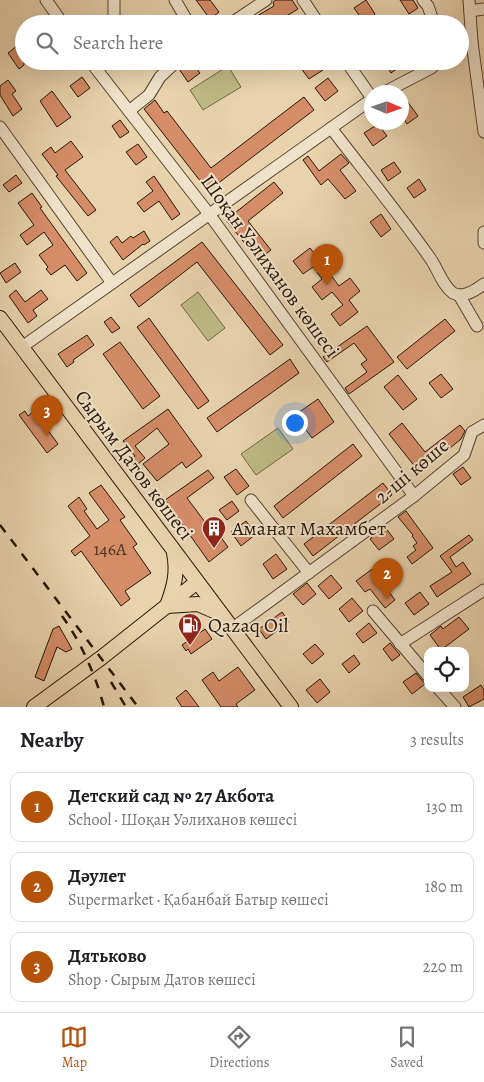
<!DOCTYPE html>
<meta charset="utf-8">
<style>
body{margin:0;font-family:Alegreya,serif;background:#f2f2f2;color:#202124}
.controls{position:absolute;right:15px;bottom:15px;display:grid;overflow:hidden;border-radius:10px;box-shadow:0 5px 20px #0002}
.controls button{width:45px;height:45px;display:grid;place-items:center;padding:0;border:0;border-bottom:1px solid #e0e0e0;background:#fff;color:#202124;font:25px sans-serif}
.compass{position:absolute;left:364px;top:85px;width:45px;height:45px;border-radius:50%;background:#fff;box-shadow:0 5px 20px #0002;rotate:92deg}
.you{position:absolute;left:294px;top:422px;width:18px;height:18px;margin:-12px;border:4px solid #fff;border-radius:50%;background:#1a73e8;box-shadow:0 0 0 8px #1a73e833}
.badge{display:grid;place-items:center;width:32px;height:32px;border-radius:50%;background:#b45309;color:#fff;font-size:16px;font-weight:700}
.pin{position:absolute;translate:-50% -41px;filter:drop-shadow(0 1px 2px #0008)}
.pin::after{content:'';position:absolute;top:26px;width:18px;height:15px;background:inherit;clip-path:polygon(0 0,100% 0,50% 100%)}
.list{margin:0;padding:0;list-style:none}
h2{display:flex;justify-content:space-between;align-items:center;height:65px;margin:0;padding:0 20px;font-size:21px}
h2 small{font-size:16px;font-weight:400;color:#757577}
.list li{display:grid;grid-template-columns:32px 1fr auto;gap:15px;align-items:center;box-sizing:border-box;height:70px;margin:0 10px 10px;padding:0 10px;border:1px solid #e0e0e0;border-radius:10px}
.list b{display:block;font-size:19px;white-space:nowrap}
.list p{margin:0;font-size:16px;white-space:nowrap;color:#757577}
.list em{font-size:16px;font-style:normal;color:#757577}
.icon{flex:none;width:28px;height:28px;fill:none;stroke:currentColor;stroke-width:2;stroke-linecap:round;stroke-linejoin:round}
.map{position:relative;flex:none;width:484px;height:707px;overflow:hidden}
.search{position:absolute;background:#fff;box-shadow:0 5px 20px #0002;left:15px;right:15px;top:15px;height:55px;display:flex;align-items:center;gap:12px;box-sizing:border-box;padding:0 18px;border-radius:28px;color:#757577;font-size:19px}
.sheet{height:305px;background:#fff}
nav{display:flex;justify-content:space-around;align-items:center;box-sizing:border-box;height:70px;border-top:1px solid #e0e0e0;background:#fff;font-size:14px;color:#757577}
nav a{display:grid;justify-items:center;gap:2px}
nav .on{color:#b45309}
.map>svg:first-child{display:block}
.green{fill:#bdba85;stroke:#726846}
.building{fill:#d58d68;stroke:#281507}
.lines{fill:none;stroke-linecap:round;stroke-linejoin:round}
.minor-casing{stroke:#584430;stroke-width:13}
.major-casing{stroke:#281507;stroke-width:16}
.minor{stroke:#f0e2ca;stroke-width:11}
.major{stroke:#e8d3ad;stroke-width:14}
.rail{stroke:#281507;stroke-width:2.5;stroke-dasharray:9 9;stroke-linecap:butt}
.labels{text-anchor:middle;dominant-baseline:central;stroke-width:4;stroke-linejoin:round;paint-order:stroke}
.number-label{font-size:18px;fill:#53331f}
.street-label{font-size:20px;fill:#281507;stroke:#f0e2ca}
.poi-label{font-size:20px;fill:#281507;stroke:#f0e2ca;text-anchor:start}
</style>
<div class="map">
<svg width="484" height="707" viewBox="0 0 484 707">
<rect width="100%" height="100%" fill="#e8d3ad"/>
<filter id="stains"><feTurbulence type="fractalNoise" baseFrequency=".004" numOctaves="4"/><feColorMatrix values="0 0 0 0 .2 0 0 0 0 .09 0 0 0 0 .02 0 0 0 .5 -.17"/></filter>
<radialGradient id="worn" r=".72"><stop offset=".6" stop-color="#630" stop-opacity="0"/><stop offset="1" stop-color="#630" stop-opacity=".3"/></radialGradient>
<g class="green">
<polygon points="228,66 241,87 203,110 190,90"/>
<polygon points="198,292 225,328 208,341 181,305"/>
<polygon points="278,428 293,449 256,475 241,454"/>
</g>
<g class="building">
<polygon points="196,0 210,0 219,12 210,19"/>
<polygon points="276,0 292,0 298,9 273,24 261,24 257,16 274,6 273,2"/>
<polygon points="366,0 375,14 364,22 354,8"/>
<polygon points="400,0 413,0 418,8 409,14"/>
<polygon points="18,45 24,53 24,65 19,69 8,53"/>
<polygon points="188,61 206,61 196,68 200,73 188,82 179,69"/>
<polygon points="309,61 317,61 323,70 309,79 300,67"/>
<polygon points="383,61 408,61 391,73"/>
<polygon points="82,77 90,88 78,97 70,86"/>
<polygon points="328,78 338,91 325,101 315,88"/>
<polygon points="8,80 16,91 12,94 22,109 13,116 0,95 0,86"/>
<polygon points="52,91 71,117 57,127 40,101"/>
<polygon points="402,94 418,116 407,124 402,116"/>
<polygon points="304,97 314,110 208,191 144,109 155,100 164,113 167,111 211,168"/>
<polygon points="120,120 129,132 120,138 112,126"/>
<polygon points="378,124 387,136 373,146 364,133"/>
<polygon points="71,141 83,157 65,170 96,210 88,216 56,176 58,175 42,154 51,147 55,153"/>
<polygon points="138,144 147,157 136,165 126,152"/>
<polygon points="341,154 349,163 340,170 356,191 345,199 328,179 321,185 303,160 308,156 319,171"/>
<polygon points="394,162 401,172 388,181 381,170"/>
<polygon points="16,175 22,183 9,192 3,185"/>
<polygon points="154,176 180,214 172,220 159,201 144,212 137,203 153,191 146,182"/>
<polygon points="419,179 426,190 414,198 407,188"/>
<polygon points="274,182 283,193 248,221 271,250 258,260 226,220"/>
<polygon points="32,193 42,207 40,208 87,273 77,281 65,265 51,275 46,269 48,267 39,255 53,245 44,232 27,245 20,235 34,225 18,203"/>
<polygon points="381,214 391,229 381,237 370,222"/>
<polygon points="144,231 150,241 144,245 143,244 123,260 110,242 117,236 122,243 131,236 133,238"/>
<polygon points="202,242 283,345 270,355 197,262 139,307 130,295"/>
<polygon points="310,248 321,262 331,254 340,266 330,274 339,286 350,278 360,291 349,300 358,312 340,326 331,314 343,305 332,292 322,300 312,287 322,279 313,267 303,274 293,261"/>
<polygon points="15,263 21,272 6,283 0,273"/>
<polygon points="16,290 25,302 41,290 48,299 33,310 37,316 28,323 9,296"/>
<polygon points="111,317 120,328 112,333 104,322"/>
<polygon points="149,318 209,401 198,409 137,327"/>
<polygon points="445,319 455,331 407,369 397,357"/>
<polygon points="367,326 394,362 349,394 345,388 367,372 361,364 367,360 354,343 327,362 323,357"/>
<polygon points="87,335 94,345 73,360 74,362 67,367 58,354"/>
<polygon points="120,342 160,396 143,409 103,354"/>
<polygon points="290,359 299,373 217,432 207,418"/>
<polygon points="441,374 453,389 441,398 429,383"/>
<polygon points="398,375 417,399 403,410 384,387"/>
<polygon points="318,399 334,422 312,438 295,415"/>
<polygon points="168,409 202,456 186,468 182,462 157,481 143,464 169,444 157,428 135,446 145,458 137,465 132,459 135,456 123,441"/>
<polygon points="25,411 28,416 34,411 58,444 47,453 19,415"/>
<polygon points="402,423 425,452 460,425 465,431 461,439 420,473 389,434"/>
<polygon points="353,444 362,456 283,518 274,506"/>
<polygon points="463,467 471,478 461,485 453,474"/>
<polygon points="236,469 249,486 237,495 224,477"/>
<polygon points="208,470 214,478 187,498 217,538 220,536 228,547 209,562 165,500"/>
<polygon points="383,483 392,495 313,556 304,544"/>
<polygon points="101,485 125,517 120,520 137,544 133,547 151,573 125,591 130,599 121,606 81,551 75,556 71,551 90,536 68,506 79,497 87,509 84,511 97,529 109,520 89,493"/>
<polygon points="232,501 239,511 227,520 219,510"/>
<polygon points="406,511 433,548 412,564 407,557 416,550 413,546 417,543 412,536 413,535 398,517"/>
<polygon points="246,521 256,534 241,546 231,532"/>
<polygon points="385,527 394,539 379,550 370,539"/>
<polygon points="469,535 473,540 450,557 456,567 463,562 471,574 437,597 430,586 452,572 440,556"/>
<polygon points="276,554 287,569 273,579 263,564"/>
<polygon points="375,567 384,578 381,581 395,600 385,608 370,589 365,592 356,581"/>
<polygon points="331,575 342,588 329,599 318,586"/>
<polygon points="307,583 316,594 303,605 293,594"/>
<polygon points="420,592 429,604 414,615 405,603"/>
<polygon points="352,598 363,611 349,622 339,609"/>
<polygon points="282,612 289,622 266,639 259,629"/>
<polygon points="459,617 469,629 441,650 430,635 441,626 443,629"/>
<polygon points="369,623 377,633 363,643 356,634"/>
<polygon points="59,626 72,649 66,652 57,647 44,681 35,677 53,629"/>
<polygon points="205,629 212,639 191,654 188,649 186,651 182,645"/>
<polygon points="390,643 400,655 392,661 383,649"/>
<polygon points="315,644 324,654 312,664 303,654"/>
<polygon points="354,655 360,664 349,673 342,664"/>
<polygon points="238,667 255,690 236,704 238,707 221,707 202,680 213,672 219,681"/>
<polygon points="416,673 425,684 412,694 403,682"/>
<polygon points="320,679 330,692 317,703 306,690"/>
<polygon points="481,685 484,690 484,699 469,707 463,697"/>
<polygon points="186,690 190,695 199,707 182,707 176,698"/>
</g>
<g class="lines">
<g class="minor-casing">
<g id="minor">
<polyline points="46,0 63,24"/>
<polyline points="114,0 114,24"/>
<polyline points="175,0 189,24"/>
<polyline points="303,0 319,24"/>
<polyline points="423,0 428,6 434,24"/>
<polyline points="469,0 472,42 484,132"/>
<polyline points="470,11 484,9"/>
<polyline points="230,24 266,0"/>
<polyline points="460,47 472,42"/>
<polyline points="90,61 209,214 414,496"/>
<polyline points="346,61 372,98"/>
<polyline points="385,92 431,68 439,61"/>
<polyline points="129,111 149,95 160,77 177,61"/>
<polyline points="0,127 112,283"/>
<path d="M331 128C364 171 399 214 430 258 438 269 442 285 453 293 463 299 476 290 484 284"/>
<polyline points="484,232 484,243"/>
<polyline points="459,295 477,326"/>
<polyline points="22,347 372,99"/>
<polyline points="251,500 309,573"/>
<polyline points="373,611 428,676"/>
<polyline points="233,628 414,496 464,455 472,432 484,425"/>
<polyline points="400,644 484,590"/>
<polyline points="438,688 455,707"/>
</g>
</g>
<g class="major-casing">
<g id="major">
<polyline points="0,318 291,707"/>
<path d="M174 553C178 573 174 587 167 606L198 604 221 614"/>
<polyline points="34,707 101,658 197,582"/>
</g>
</g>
<use href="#minor" class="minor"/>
<use href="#major" class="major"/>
<g class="rail">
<polyline points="0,525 138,707"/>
<path d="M62 616C81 642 96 676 104 707"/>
<polyline points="111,682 126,707"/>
</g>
</g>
<defs>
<g id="building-pin" transform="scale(1.25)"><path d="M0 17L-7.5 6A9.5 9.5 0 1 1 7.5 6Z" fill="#8f2418" stroke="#f0e2ca"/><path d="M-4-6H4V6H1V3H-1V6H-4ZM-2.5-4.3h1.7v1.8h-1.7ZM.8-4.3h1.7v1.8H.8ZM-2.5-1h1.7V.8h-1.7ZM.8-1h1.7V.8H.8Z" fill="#fff"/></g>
<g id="fuel-pin" transform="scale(1.25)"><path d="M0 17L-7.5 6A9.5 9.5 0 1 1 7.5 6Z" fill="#8f2418" stroke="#f0e2ca"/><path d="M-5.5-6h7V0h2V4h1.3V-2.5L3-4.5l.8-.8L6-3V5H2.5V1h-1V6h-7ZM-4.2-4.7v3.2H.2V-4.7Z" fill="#fff"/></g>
</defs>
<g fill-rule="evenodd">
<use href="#building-pin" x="214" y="528"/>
<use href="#fuel-pin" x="190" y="625"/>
</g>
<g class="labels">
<g class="number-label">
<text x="110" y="549">146А</text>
</g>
<g class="street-label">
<text transform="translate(270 266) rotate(54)">Шоқан Уәлиханов көшесі</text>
<text transform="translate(134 465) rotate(53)">Сырым Датов көшесі</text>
<text transform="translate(412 471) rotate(-40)">2-ші көше</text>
</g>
<g class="poi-label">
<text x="232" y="528">Аманат Махамбет</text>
<text x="208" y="625">Qazaq Oil</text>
</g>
</g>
<rect width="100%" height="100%" filter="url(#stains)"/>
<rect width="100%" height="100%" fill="url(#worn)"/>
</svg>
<div class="controls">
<button><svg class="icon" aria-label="locate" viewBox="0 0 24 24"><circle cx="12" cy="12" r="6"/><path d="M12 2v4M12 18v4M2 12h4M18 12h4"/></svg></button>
</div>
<svg class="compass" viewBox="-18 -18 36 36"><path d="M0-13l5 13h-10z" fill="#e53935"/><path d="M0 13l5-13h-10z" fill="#757577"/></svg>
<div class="you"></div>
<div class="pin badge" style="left:327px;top:285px">1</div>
<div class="pin badge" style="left:387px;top:599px">2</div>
<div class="pin badge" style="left:47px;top:436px">3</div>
<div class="search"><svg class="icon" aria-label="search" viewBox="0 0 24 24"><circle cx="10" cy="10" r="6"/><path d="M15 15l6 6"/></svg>Search here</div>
</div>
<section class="sheet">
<h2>Nearby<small>3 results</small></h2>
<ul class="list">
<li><span class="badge">1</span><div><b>Детский сад № 27 Акбота</b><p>School · Шоқан Уәлиханов көшесі</p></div><em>130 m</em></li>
<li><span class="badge">2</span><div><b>Дәулет</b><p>Supermarket · Қабанбай Батыр көшесі</p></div><em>180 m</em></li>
<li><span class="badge">3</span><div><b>Дятьково</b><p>Shop · Сырым Датов көшесі</p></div><em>220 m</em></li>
</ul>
</section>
<nav>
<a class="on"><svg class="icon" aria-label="map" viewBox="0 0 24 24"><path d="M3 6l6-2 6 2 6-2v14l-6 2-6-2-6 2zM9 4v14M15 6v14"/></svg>Map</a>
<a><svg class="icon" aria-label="directions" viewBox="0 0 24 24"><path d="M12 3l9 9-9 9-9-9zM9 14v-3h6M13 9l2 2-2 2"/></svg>Directions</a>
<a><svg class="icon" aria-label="saved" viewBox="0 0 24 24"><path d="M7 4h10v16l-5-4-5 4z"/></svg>Saved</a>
</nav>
